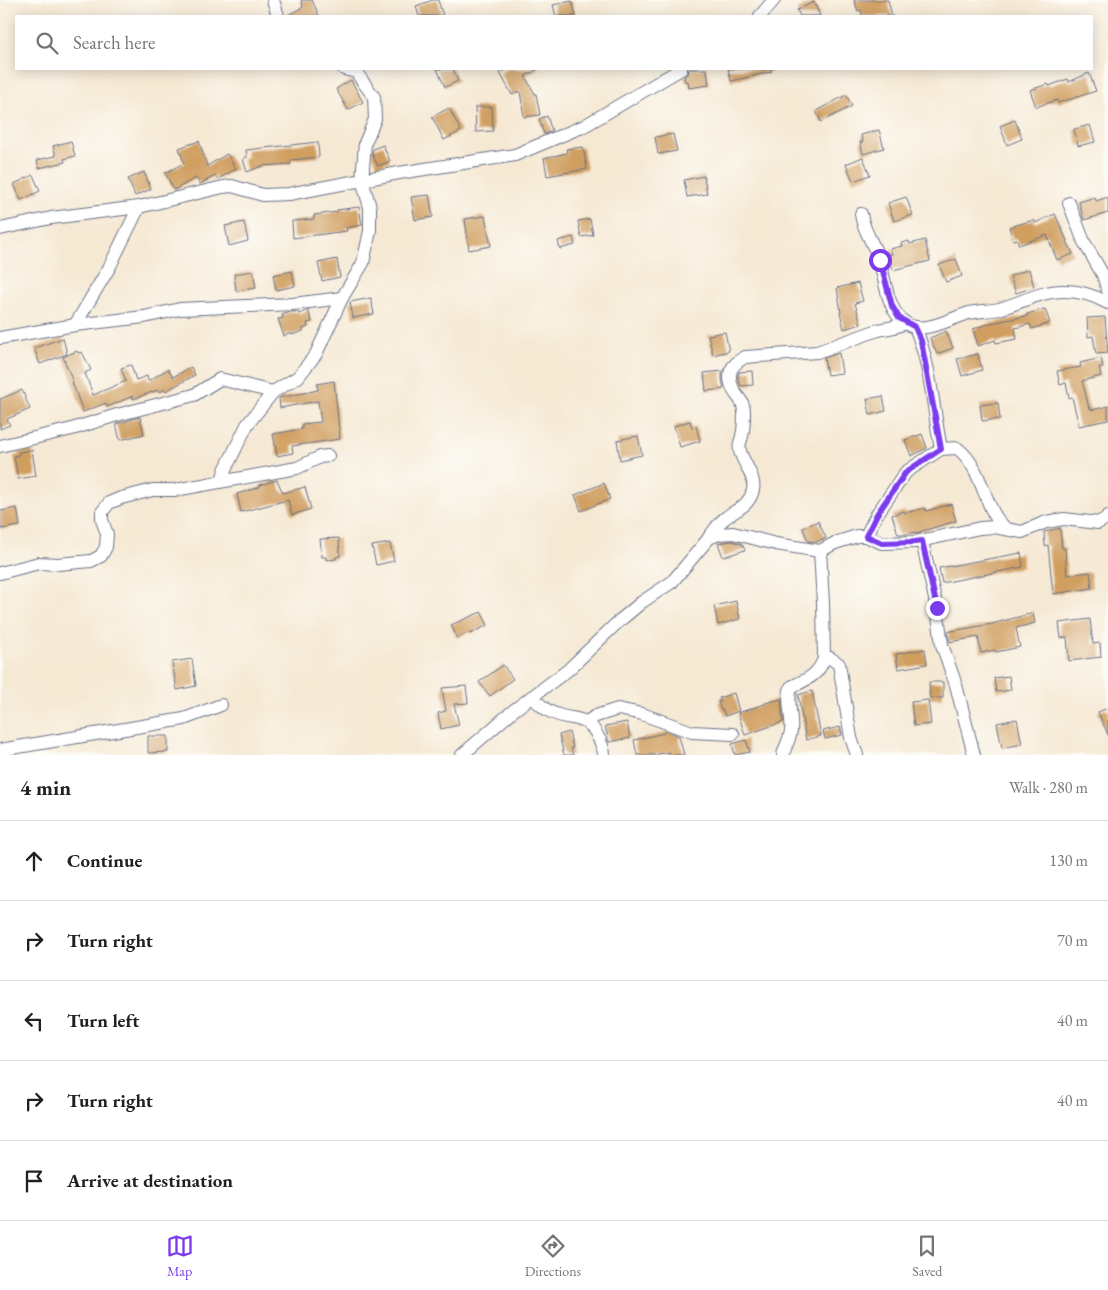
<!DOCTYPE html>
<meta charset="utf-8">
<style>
body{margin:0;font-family:"EB Garamond",serif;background:#f2f2f2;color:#202124}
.stop{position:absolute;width:15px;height:15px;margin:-11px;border:4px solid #7c3aed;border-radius:50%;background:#fff}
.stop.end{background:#7c3aed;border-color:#fff;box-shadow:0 1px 5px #0008}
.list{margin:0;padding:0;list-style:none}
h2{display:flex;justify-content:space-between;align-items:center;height:65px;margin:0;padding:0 20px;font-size:21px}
h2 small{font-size:16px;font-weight:400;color:#757577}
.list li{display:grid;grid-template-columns:32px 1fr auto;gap:15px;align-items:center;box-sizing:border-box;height:80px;padding:0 20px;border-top:1px solid #e0e0e0}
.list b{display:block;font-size:19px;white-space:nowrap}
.list em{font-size:16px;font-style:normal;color:#757577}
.icon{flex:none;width:28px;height:28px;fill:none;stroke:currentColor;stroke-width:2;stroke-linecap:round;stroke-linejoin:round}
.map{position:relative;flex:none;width:1108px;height:755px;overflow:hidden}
.search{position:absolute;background:#fff;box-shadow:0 2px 12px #0003;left:15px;right:15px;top:15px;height:55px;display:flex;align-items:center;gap:12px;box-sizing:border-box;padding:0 18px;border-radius:0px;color:#757577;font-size:19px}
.sheet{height:465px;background:#fff}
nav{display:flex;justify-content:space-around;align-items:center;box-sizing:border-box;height:70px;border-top:1px solid #e0e0e0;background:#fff;font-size:14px;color:#757577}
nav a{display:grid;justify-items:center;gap:2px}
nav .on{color:#7c3aed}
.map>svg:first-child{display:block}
.building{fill:#d09f61}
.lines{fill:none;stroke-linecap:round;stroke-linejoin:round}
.minor-casing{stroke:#687087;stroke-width:14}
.minor{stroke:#fff;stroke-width:12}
.route{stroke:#7c3aed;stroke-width:6}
</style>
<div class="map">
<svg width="1108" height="755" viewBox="0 0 1108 755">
<rect width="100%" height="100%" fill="#fdfcf7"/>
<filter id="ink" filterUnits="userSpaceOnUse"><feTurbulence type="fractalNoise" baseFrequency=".02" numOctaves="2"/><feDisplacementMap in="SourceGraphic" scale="10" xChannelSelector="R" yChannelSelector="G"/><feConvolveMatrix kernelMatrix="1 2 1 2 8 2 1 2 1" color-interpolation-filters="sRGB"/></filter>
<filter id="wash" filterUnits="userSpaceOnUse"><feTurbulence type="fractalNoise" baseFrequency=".0096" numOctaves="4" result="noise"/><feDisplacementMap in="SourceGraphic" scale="20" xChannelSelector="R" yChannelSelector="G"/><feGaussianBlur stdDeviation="1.12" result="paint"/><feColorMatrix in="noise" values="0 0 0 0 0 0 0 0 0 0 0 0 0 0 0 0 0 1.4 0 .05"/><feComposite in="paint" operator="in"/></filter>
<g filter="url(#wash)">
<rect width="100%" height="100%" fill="#f6e9d4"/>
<g id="blocks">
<g class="building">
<polygon points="301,0 312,0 319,16 286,16 303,7"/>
<polygon points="433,0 438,0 443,16 419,16 416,6"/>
<polygon points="854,0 888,0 892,16 862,16 861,10 858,11"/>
<polygon points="572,1 576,16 556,16 553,5"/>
<polygon points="814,2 820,16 800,16 797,10"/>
<polygon points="437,69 453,69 458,81 445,87"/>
<polygon points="508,69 539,69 525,76 535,94 536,94 540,115 524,117 520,91 512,95 500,73"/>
<polygon points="689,69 707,69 709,85 689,88 688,81 685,82 684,77 688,73"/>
<polygon points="728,69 771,69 771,72 731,81"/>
<polygon points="1089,73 1096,91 1058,103 1057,100 1036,107 1030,90 1048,84 1049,86 1068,79 1069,82"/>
<polygon points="351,80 363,102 348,110 336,89"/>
<polygon points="846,95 852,106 821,122 816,111"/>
<polygon points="475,107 492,107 493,131 476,132"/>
<polygon points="449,108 461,131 444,140 432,117"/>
<polygon points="547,116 552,131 544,134 539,119"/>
<polygon points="1015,120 1022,139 1007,145 1000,126"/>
<polygon points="1090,125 1095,142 1078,146 1074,129"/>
<polygon points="879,130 884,148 863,154 860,142 863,142 861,135"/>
<polygon points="673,134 677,151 658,154 655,137"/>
<polygon points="71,141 75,156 64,159 65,162 39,168 37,160 56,156 53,146"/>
<polygon points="199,141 207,166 227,154 236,169 218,179 215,176 200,184 196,178 174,190 165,173 184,163 179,148"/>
<polygon points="318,142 319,157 291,160 291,164 262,166 247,172 243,159 247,157 246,150"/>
<polygon points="383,145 390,161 378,166 372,154 373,149"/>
<polygon points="583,147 587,169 547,176 544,158 567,153 566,149"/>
<polygon points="863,157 870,175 853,181 846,164"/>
<polygon points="144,172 151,189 135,196 128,179"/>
<polygon points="33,175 40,191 21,200 14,184"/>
<polygon points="704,176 707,194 687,197 684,180"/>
<polygon points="429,195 433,217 415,220 411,197"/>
<polygon points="906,197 913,215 894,221 888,203"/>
<polygon points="1095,197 1096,201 1108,197 1108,213 1084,220 1079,202"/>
<polygon points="359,207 362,225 346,228 347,231 293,238 292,221 314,219 314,215 337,212 337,210"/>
<polygon points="1055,214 1073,254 1057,260 1047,235 1019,245 1017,239 1013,240 1009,227 1034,220 1035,223"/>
<polygon points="485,216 491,246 469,250 465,219"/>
<polygon points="590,219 593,235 581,237 578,221"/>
<polygon points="244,222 248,241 229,246 225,226"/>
<polygon points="573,237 575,245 560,249 558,241"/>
<polygon points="925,240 930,261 893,270 889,255 892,254 890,249 902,246 901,243 909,241 910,244"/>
<polygon points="337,259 340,277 322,281 318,263"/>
<polygon points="956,259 962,276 946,282 939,265"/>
<polygon points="1029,269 1034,287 1016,293 1010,276"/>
<polygon points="253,271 256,288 236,291 234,274"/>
<polygon points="292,271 295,286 276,290 273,275"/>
<polygon points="858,283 863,301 855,303 861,324 844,329 840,312 841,312 837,288"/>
<polygon points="371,298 374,314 353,318 350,302"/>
<polygon points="1045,309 1050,323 1032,329 1030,324 1015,328 1017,339 996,343 995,340 978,346 973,329 991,323 1027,316 1027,314"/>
<polygon points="308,310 312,322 307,323 308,327 303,329 303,331 292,335 291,333 284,336 278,319 283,318 282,315 291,312 298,312 299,314"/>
<polygon points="1105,317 1108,353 1096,354 1093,336 1088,337 1087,318"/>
<polygon points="946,331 953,348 937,354 930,338"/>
<polygon points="725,332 729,351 713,355 708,335"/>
<polygon points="63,338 67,354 40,364 34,348"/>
<polygon points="77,351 78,353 82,352 91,370 85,373 93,395 126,381 121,368 131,365 136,380 147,376 148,381 168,369 173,377 191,367 195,375 166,391 165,389 160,392 158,390 133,399 133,396 107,407 106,403 83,412 72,382 73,382 63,357"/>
<polygon points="839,353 842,373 827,375 824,358"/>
<polygon points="978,354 982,370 962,376 957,359"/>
<polygon points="1101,358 1103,367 1099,367 1101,376 1082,381 1089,408 1091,408 1092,410 1108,406 1108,420 1079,426 1072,397 1069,398 1066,383 1060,385 1057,371 1081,367 1080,363"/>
<polygon points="722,371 722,380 724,389 706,391 704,373"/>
<polygon points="752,371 753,385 741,386 738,378 739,372"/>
<polygon points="334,381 340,439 292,446 293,453 277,456 273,434 302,429 302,424 321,422 318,401 280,408 279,398 318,390 317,384"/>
<polygon points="22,390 30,409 7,419 10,425 0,429 0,399"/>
<polygon points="883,396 886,411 870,415 867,399"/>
<polygon points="998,403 1000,419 982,421 980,405"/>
<polygon points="140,417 144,434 120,440 116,424"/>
<polygon points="690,421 692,428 696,426 700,441 680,447 674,426"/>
<polygon points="922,434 927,448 911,456 905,440"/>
<polygon points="638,436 642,455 620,460 617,440"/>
<polygon points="32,450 36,476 18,479 14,456 19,455 19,452"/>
<polygon points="277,480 283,493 305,487 311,509 292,515 288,500 241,512 237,494 260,487 260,485"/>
<polygon points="604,483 610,499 581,511 575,495"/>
<polygon points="951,504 956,521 916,533 916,532 908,534 898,534 892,515 904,511 905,513 925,508 926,511"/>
<polygon points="17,508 20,526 1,529 0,511"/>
<polygon points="818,521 826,538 816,542 808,541 803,528"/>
<polygon points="1060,528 1062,548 1065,548 1067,575 1090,572 1092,588 1053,594 1048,545 1045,546 1044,532"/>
<polygon points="339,538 340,556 336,557 336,559 326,560 326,557 322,557 320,539"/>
<polygon points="732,541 742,544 745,550 723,557 718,543"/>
<polygon points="390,543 394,561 376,565 372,546"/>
<polygon points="1021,553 1023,567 942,583 939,568"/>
<polygon points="736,601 740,619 718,625 714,606"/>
<polygon points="481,612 488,625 470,634 469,632 457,638 451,625"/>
<polygon points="1033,613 1035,623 1016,628 1020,647 996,652 995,650 981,653 978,637 950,642 948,632 951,631 992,624"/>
<polygon points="1090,619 1093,644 1100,643 1101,657 1069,661 1067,637 1061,638 1059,623"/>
<polygon points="925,649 927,664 898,669 896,654"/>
<polygon points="192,659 196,686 177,690 172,662"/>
<polygon points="503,665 513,679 490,696 479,682"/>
<polygon points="1009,676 1011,690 996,692 994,678"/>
<polygon points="929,682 943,682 943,698 930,698"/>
<polygon points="466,686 468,703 454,704 459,725 441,729 438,713 446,711 442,688"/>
<polygon points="812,691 821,736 806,740 798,695"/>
<polygon points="734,693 739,711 725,716 723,710 721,710 718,702 721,702 719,698"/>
<polygon points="781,699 783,722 745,735 738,713 765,704 765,703"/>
<polygon points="928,700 931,724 914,726 911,702"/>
<polygon points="1108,708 1108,735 1098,712"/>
<polygon points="1017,719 1022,744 1002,748 997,723"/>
<polygon points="627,722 630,738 609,742 605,726"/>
<polygon points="840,727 842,735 825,739 823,731"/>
<polygon points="666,731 679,736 684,755 670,755 669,752 654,755 637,755 634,740 664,733"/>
<polygon points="569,732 573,748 571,748 573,755 564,755 559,735"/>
<polygon points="148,736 168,736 168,752 148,753"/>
<polygon points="746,740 750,752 735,755 732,744"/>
</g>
</g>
</g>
<g filter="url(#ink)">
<use href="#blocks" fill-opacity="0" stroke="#687087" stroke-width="1"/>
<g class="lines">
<g class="minor-casing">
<g id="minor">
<polyline points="273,0 278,16"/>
<polyline points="760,16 774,0"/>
<polyline points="1069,203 1084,242 1103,275 1108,291"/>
<path d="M861 214C863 232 876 246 880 263 885 280 887 303 899 317 917 340 948 319 969 313 979 311 989 311 999 309 1021 303 1042 290 1065 291 1080 291 1095 296 1108 303"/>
<polyline points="0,229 51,218 139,207 223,187 232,186 263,195 289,194 399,173 515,155 584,126 681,69"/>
<polyline points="75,325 109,268 139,207"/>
<path d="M915 327C931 365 933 409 941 449"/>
<polyline points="0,338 75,325 144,317 180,309 293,304 342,298"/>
<polyline points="0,446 72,429 117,415 194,395 220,379 273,392"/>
<polyline points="222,481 225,470 247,425 273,392 298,377 316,354 342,298 363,263 370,231 370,207 362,180 365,143 375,119 374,97 356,72 344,69"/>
<path d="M866 536 877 514 906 472 941 449 957 448C985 469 983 512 1007 529"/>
<path d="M709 537C714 531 718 524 724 519 736 509 749 507 753 490 756 477 743 463 740 451 738 445 741 441 742 436 744 428 744 420 744 412 744 400 737 398 733 389 726 373 731 365 745 357L817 352 878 330 894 327 906 323"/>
<polyline points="922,541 937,608 942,645 956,685 974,755"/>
<polyline points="0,573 39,563 58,564 91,561 101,556 106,547 107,534 102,520 102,512 109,503 121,498 153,490 175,490 297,468 320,457 328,456"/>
<polyline points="824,658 830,658 839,664 851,738 857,755"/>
<path d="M531 697C537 701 543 708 549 711 570 723 587 712 598 737 601 743 604 748 604 755"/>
<polyline points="588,721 596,716 618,709 642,714 692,732 733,734"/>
<polyline points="0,750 184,719 221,705"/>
<polyline points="462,755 514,710 568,670 618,622 642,602 672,582 709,538 719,534 733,533 776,544 820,551 835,543 857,536 866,536 882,543 915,542 980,528 994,527 1022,532 1046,522 1064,519 1098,523 1105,519 1108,516"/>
<path d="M783 755C785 747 790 739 791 731 793 716 786 701 791 687 806 680 819 675 824 658L823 603 820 551"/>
</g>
</g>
<use href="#minor" class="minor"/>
</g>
</g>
<g class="lines" filter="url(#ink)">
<polyline class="route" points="880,260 892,306 899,318 915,327 921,341 941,449 906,472 877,514 866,536 882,543 915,542 922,541 937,608"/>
</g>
</svg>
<div class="stop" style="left:880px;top:260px"></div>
<div class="stop end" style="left:937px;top:608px"></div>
<div class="search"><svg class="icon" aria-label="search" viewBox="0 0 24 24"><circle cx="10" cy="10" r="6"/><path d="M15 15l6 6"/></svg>Search here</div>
</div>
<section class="sheet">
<h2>4 min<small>Walk · 280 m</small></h2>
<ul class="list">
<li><svg class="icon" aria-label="ahead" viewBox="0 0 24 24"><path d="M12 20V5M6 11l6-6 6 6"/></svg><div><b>Continue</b></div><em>130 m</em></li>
<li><svg class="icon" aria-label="right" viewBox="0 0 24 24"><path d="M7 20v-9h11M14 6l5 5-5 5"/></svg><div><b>Turn right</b></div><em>70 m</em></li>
<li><svg class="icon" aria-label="left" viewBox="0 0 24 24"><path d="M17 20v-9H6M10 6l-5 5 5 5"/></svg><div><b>Turn left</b></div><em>40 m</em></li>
<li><svg class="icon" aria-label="right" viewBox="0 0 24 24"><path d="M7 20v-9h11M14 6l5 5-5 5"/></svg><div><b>Turn right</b></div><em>40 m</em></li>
<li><svg class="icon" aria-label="arrive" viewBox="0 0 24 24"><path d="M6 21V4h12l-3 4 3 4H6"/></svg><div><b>Arrive at destination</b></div></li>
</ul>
</section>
<nav>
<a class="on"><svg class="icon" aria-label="map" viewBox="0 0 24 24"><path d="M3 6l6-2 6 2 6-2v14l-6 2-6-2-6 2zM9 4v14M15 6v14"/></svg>Map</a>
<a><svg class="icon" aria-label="directions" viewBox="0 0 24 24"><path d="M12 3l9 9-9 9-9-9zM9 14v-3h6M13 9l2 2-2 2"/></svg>Directions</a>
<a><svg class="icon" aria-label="saved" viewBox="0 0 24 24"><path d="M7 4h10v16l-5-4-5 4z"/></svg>Saved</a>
</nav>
